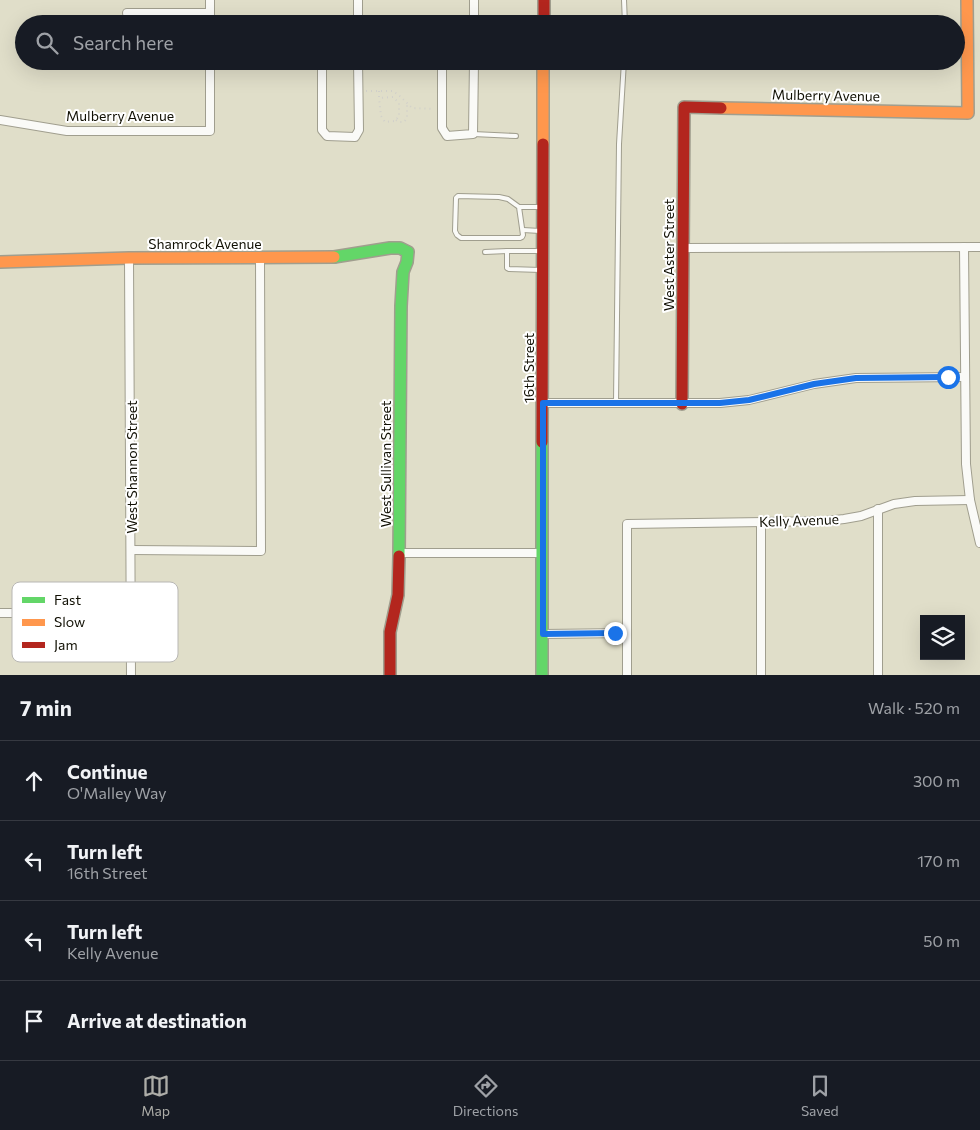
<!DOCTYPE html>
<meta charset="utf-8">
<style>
body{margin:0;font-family:Commissioner,sans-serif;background:#242831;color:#f1f3f6}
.controls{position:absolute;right:15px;bottom:15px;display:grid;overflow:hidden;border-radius:0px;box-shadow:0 5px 20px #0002}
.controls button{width:45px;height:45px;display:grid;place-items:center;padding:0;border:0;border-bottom:1px solid #363941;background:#171b24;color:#f1f3f6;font:25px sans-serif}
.stop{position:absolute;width:15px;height:15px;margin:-11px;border:4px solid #1a73e8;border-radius:50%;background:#fff}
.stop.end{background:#1a73e8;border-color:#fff;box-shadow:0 1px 5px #0008}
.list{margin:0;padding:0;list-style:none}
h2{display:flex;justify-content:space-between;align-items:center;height:65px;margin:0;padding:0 20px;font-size:21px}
h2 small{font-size:16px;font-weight:400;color:#9ea1a6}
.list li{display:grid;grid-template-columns:32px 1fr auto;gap:15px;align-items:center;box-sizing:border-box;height:80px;padding:0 20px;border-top:1px solid #363941}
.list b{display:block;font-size:19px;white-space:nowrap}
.list p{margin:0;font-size:16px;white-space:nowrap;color:#9ea1a6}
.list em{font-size:16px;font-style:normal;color:#9ea1a6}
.icon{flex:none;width:28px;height:28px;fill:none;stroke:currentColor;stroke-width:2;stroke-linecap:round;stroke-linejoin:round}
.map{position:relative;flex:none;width:980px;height:675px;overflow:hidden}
.search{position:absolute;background:#171b24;box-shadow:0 5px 20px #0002;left:15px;right:15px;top:15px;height:55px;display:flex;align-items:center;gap:12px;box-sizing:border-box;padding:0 18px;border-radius:28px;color:#9ea1a6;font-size:19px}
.sheet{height:385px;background:#171b24}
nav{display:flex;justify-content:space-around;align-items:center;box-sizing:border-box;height:70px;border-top:1px solid #363941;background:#171b24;font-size:14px;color:#9ea1a6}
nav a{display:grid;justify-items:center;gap:2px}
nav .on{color:#adada8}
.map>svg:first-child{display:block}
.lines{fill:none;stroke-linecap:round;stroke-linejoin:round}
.lane-casing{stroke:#a09e8e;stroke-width:6}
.street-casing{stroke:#a09e8e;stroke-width:10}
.fast-casing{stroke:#a09e8e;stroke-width:14}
.slow-casing{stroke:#a09e8e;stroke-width:14}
.jam-casing{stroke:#a09e8e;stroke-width:14}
.path{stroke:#d1d0ca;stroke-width:2;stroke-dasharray:1 4;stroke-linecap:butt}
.lane{stroke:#fafaf7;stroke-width:4}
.street{stroke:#fafaf7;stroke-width:8}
.fast{stroke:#63d668;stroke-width:11}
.slow{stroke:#ff974d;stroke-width:11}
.jam{stroke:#b3261e;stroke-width:11}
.route{stroke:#1a73e8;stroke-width:6}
.labels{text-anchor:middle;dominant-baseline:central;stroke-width:4;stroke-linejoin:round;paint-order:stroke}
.street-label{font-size:14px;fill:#111004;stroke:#fff}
.key{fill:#fff;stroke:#b8b7b4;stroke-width:1}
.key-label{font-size:14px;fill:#111004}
</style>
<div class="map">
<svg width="980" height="675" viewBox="0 0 980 675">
<rect width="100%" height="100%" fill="#e0dec9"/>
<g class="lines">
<g class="lane-casing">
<g id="lane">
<polyline points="624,0 625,24"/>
<polyline points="473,134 516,136"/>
<polyline points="519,207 523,235 522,237 520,238 461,238 457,235 455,231 456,198 458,196 499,197 508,199 519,207 541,207"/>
<polyline points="523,230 540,231"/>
<polyline points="485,252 507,251"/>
<polyline points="541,270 509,269 507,268 507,251 541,251"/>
<polyline points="616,403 619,144 624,61"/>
</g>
</g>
<g class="street-casing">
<g id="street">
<polyline points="474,0 474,24"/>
<polyline points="127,13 210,13"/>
<polyline points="210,24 210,0"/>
<polyline points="358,24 358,0"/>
<polyline points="322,61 322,130 327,136 355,137 359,130 358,61"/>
<polyline points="442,61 442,128 447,136 473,134 474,61"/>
<polyline points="0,120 67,131 210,131 210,61"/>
<polyline points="964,247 966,464 970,500 980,543"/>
<polyline points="684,248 980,247"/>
<polyline points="129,258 131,675"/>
<polyline points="543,403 720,403 749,400 814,384 856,378 965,377"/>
<polyline points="878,509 878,675"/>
<polyline points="761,522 761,675"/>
<polyline points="131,550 261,551 260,258"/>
<polyline points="399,553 543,553"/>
<polyline points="0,613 131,613"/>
<polyline points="543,634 627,633"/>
<polyline points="627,675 627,524 826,521 844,519 861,516 894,504 915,501 970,500"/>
</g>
</g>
<g class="fast-casing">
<g id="fast">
<polyline points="334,257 390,248 400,248 408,252 407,262 403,272 401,306 399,556"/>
<polyline points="542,675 542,442"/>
</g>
</g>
<g class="slow-casing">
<g id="slow">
<polyline points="721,108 968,113 967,0"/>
<polyline points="543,144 543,61"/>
<polyline points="0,262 129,258 334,257"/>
</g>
</g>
<g class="jam-casing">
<g id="jam">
<polyline points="544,0 544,24"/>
<polyline points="682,404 684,107 721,108"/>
<polyline points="542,442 543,144"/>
<polyline points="390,675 390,632 398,595 399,556"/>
</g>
</g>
<g class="path">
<polyline points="366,91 393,91 401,97 412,108 434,109"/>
<polyline points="379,91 379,98 393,97 399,103 399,116 395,121 385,122 381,116 379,98"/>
<polyline points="396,120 399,122 404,122 407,118 407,104"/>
</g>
<use href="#lane" class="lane"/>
<use href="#street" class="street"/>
<use href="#fast" class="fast"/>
<use href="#slow" class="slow"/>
<use href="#jam" class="jam"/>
</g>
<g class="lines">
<polyline class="route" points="615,633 543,634 543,403 720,403 749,400 814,384 856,378 948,377"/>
</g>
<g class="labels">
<g class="street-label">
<text transform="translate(826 95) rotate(1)">Mulberry Avenue</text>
<text x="120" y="115">Mulberry Avenue</text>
<text x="205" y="243">Shamrock Avenue</text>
<text transform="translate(668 255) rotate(-90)">West Aster Street</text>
<text transform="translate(528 368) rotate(-90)">16th Street</text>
<text transform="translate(385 464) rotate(-90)">West Sullivan Street</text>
<text transform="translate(131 467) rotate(-90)">West Shannon Street</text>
<text transform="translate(799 520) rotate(-2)">Kelly Avenue</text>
</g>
</g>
<rect x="12" y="582" width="166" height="80" rx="8" class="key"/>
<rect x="22" y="597" width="23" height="6" fill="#63d668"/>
<rect x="22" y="619" width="23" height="7" fill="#ff974d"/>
<rect x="22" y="642" width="23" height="6" fill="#b3261e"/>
<g class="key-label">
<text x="54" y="605">Fast</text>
<text x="54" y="627">Slow</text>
<text x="54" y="650">Jam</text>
</g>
</svg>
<div class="controls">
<button><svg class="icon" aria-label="layers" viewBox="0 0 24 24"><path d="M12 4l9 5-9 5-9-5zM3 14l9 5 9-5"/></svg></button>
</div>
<div class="stop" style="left:948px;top:377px"></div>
<div class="stop end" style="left:615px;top:633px"></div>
<div class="search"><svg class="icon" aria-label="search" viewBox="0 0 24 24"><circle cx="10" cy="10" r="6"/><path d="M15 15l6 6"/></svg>Search here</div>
</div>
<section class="sheet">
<h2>7 min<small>Walk · 520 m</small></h2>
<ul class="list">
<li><svg class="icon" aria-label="ahead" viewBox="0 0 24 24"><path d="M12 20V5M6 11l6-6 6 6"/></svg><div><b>Continue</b><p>O'Malley Way</p></div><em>300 m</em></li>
<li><svg class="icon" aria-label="left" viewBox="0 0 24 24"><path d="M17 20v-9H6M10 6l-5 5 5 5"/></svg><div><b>Turn left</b><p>16th Street</p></div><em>170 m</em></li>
<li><svg class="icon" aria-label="left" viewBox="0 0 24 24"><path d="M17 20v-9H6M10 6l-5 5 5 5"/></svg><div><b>Turn left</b><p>Kelly Avenue</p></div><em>50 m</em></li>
<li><svg class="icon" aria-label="arrive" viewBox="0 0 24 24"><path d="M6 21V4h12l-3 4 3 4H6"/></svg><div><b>Arrive at destination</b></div></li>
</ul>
</section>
<nav>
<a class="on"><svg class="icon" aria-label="map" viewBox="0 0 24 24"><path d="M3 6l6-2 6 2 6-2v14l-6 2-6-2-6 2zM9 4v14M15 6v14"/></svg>Map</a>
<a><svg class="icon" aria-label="directions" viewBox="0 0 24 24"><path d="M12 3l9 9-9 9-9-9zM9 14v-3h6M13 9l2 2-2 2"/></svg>Directions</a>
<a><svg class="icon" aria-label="saved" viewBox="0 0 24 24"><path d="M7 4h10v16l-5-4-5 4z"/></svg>Saved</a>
</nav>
